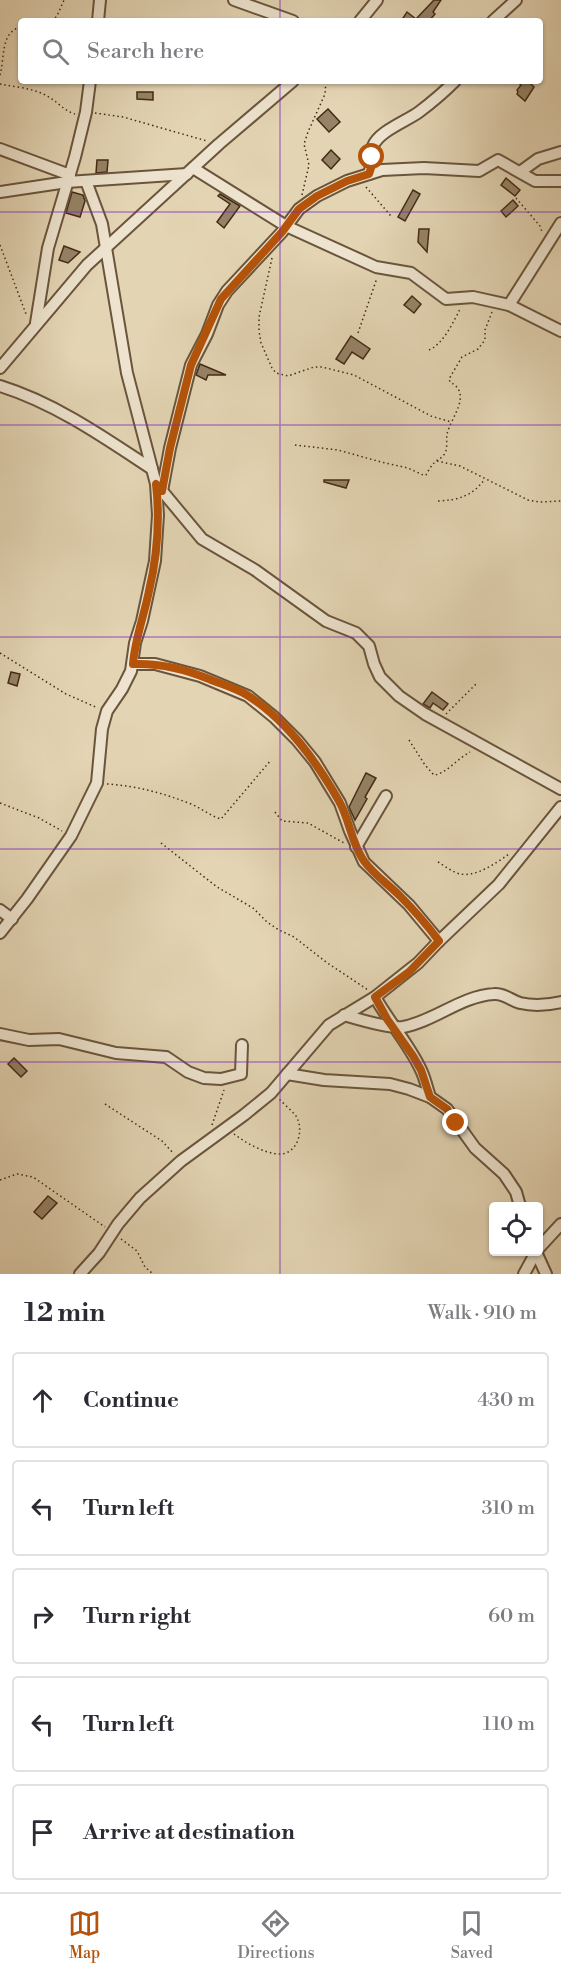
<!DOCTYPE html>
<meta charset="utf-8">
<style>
body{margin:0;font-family:"Libre Bodoni",serif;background:#f7f7f7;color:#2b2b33}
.controls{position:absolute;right:18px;bottom:18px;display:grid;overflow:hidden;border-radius:6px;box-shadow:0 2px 4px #0004}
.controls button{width:54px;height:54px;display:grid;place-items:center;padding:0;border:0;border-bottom:2px solid #e1e1e2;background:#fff;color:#2b2b33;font:30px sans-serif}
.stop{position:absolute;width:18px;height:18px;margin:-14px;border:4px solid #b45309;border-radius:50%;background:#fff}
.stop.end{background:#b45309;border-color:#fff;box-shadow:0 2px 6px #0008}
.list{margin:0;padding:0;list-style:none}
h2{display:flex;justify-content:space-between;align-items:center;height:78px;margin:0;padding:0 24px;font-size:26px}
h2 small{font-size:20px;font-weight:400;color:#7c7c81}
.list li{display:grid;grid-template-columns:39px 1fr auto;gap:18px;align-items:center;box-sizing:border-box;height:96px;margin:0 12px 12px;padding:0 12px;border:2px solid #e1e1e2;border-radius:6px}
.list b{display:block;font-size:22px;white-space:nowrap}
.list em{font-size:20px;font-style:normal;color:#7c7c81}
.icon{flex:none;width:33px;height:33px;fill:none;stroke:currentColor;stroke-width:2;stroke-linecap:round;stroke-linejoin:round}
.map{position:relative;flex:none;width:561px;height:1274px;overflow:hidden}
.search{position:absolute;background:#fff;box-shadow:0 2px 4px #0004;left:18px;right:18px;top:18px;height:66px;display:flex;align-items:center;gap:15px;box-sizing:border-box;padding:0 21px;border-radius:6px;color:#7c7c81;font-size:22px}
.sheet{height:618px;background:#fff}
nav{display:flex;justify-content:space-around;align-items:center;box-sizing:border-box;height:84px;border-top:2px solid #e1e1e2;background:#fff;font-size:16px;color:#7c7c81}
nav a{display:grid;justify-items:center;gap:3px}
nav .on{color:#b45309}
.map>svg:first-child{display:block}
.building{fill:#968367;stroke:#422b15;stroke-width:1.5}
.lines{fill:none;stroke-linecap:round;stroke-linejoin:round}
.minor-casing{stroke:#6a553c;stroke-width:14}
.path{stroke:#422b15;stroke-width:1.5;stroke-dasharray:1.5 3;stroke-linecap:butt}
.minor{stroke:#ede3ce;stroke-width:10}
.route{stroke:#b45309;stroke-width:8}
.grid{fill:none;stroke:#7b2cbf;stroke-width:1.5;stroke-opacity:0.55}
</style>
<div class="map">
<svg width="561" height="1274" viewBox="0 0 561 1274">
<rect width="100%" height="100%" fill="#e3d4b3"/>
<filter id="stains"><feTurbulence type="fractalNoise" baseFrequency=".00333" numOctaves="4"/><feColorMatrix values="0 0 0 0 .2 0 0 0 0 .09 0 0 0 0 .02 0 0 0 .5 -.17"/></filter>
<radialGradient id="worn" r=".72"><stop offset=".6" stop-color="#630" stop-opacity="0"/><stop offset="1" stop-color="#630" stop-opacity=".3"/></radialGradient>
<g class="building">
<polygon points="434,0 441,0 433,12 435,14 429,21 401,21 407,12 416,19"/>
<polygon points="516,81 528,81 534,87 525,101 517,94 518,92 517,90 521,85"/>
<polygon points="137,92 153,92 153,100 137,99"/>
<polygon points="328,109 340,122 329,132 317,119"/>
<polygon points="331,150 340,159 331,169 322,160"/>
<polygon points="97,160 108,160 107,172 96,173"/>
<polygon points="506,178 520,190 515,196 501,185"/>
<polygon points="413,190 420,194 405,221 398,217"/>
<polygon points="72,192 83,195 85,201 80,217 66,213"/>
<polygon points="220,194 240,206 224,228 217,222 230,204 218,196"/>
<polygon points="513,200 518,206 506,217 501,211"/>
<polygon points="419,229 429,229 427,252 418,242"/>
<polygon points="64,246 80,252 68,263 59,260"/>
<polygon points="412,296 421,304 414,313 404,305"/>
<polygon points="351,336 370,349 363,359 352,352 344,364 336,359"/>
<polygon points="200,364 226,375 208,375 206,380 196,375"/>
<polygon points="324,480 349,480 346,488 324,482"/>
<polygon points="11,672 20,674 17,686 8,683"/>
<polygon points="432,692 448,704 443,710 433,703 430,708 423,704"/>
<polygon points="366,773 376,778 365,797 367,799 355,820 349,807"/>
<polygon points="14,1058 27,1071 21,1077 8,1064"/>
<polygon points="48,1196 57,1203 42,1219 34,1212"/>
</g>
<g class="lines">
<g class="minor-casing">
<g id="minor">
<polyline points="234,0 293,21"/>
<polyline points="98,21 100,0"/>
<polyline points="360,21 377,0"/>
<polyline points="493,21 516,0"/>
<polyline points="0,149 70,175"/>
<polyline points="193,168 286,226 376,267 411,273 446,299 473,297 509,305 561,331"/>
<polyline points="520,172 538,159 561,152"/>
<path d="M369 174C373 164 370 155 373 146 379 131 407 121 419 112 431 103 444 92 455 81"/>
<polyline points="0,192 67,182 187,174"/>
<polyline points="509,305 561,223"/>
<polyline points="36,323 48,248 75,157 86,112 90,81"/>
<polyline points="0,368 87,265 219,144 293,81"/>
<path d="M0 386C55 403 105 438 152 469"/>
<polyline points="158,486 202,539 255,570 326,621 356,633 369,646 374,664 380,677 399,696 425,714 561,789"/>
<polyline points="162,491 170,448 191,365 207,334 218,305 227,291 282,232 299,209 317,196 347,181 382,170 424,168 479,171 498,160 535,181 561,181"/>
<polyline points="133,664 155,664 200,676 248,696 274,717 297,740 315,762 340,803 350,831 364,862 409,905 439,941"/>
<polyline points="356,847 386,796"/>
<polyline points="0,910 12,919"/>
<polyline points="0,933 27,899 71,836 97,783 102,729 107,711 122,689 131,671 135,643 142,621 155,561 158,515 156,484 127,373 102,224 86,181"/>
<path d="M375 997C389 1022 409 1044 421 1070 425 1078 427 1088 430 1097"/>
<path d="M344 1015C358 1019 390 1029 403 1027 435 1021 461 996 494 994 504 993 510 1000 520 1003 533 1006 548 1005 561 1002"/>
<polyline points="0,1034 29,1040 59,1039 116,1053 166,1057 188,1072 204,1078 221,1079 241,1074 242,1045"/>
<polyline points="287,1074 324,1080 390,1084 409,1089 430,1097 447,1109 475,1148 504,1174 516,1192 520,1206"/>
<polyline points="538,1249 561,1224"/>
<polyline points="536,1252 546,1274"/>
<polyline points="80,1274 99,1253 118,1224 140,1198 181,1161 244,1115 271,1093 329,1025 375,997 418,963 439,941 499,884 561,807"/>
<polyline points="524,1274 536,1252"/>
</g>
</g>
<g class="path">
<polyline points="52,21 57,16 64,0"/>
<path d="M0 75C5 58 0 32 21 27"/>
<path d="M0 84C15 87 33 88 47 96 57 101 64 111 75 114"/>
<polyline points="95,113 123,117 207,141"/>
<polyline points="366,187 391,216"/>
<polyline points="302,195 309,165 304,144 308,132 325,94 326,81"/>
<polyline points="516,198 540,226 542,232"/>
<polyline points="0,245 26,314"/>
<polyline points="272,258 259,317 259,331 261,343 272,368 276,373 288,376 314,367 322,367 354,375 431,416 451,422"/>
<polyline points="358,333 377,278"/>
<path d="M429 350C443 344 453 323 460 309"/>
<path d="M295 445 338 450 381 462 408 468 423 475H426C428 471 431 466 434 463 437 459 442 459 445 453 448 447 446 440 447 434 451 417 473 394 450 382L449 379 462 357 478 349 485 340V330L492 312"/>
<polyline points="437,461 460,466 528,500 540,502 561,501"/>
<path d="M438 501C459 500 472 496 485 479"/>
<polyline points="0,653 66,694 98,708"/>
<polyline points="446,714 476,684"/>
<path d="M409 740 425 765 434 775C446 774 458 758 470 752"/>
<path d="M107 784C137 786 163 793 191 804 201 808 210 816 221 819L271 760"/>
<polyline points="0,803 39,818 62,831"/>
<polyline points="275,812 282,821 308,823 344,843"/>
<polyline points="161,843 217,887 253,908 267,922 279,930 294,937 326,962 368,990"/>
<path d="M438 862C445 866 452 872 460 874 477 877 496 863 509 854"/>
<polyline points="105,1104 162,1141 174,1154"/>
<polyline points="212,1125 224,1090"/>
<path d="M234 1134C246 1143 262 1152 277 1154 297 1156 305 1131 296 1116 291 1110 284 1104 279 1099"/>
<polyline points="0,1180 17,1174 33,1177 105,1227"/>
<polyline points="121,1239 137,1251 145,1267 153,1274"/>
</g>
<use href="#minor" class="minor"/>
</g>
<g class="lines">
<path class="route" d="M372 157V165L369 174 347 181 317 196 299 209 282 232 221 299 191 365 170 448 162 491 156 484C160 519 157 557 149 591 144 616 135 639 133 664 158 663 185 669 209 679 221 684 235 688 247 695 287 720 316 761 339 801 350 820 351 843 364 861 373 874 388 884 400 896 414 910 427 925 439 941L409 972 375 997 387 1019 413 1056 421 1070 430 1097 447 1109 456 1123"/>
</g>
<path class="grid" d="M280 0V21M280 81V1274M0 212H561M0 425H561M0 637H561M0 849H561M0 1062H561"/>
<rect width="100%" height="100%" filter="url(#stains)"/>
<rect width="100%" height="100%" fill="url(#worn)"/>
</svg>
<div class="controls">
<button><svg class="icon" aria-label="locate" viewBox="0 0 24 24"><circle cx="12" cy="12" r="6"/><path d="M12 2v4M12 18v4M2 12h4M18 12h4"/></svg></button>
</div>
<div class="stop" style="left:372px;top:157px"></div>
<div class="stop end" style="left:456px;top:1123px"></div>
<div class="search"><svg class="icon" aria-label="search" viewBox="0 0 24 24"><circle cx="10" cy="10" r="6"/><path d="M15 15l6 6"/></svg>Search here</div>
</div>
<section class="sheet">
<h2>12 min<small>Walk · 910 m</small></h2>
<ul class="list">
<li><svg class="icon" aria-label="ahead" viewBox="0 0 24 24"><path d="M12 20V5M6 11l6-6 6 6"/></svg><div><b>Continue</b></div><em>430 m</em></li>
<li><svg class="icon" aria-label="left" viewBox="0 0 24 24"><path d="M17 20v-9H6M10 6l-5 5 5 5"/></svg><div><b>Turn left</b></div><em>310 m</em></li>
<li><svg class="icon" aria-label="right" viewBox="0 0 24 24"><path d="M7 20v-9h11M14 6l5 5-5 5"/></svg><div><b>Turn right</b></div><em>60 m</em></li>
<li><svg class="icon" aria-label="left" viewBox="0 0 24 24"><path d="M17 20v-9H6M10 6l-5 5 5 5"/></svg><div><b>Turn left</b></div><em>110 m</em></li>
<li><svg class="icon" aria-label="arrive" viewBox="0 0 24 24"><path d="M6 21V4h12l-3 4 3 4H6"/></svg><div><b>Arrive at destination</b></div></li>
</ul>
</section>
<nav>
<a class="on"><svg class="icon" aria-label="map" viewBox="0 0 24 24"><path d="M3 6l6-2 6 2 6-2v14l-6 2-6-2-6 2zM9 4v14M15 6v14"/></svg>Map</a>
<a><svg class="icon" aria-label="directions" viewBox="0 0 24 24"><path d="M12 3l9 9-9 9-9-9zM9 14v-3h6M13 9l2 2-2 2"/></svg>Directions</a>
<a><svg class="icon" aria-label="saved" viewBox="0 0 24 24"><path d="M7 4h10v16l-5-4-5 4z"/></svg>Saved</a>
</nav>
